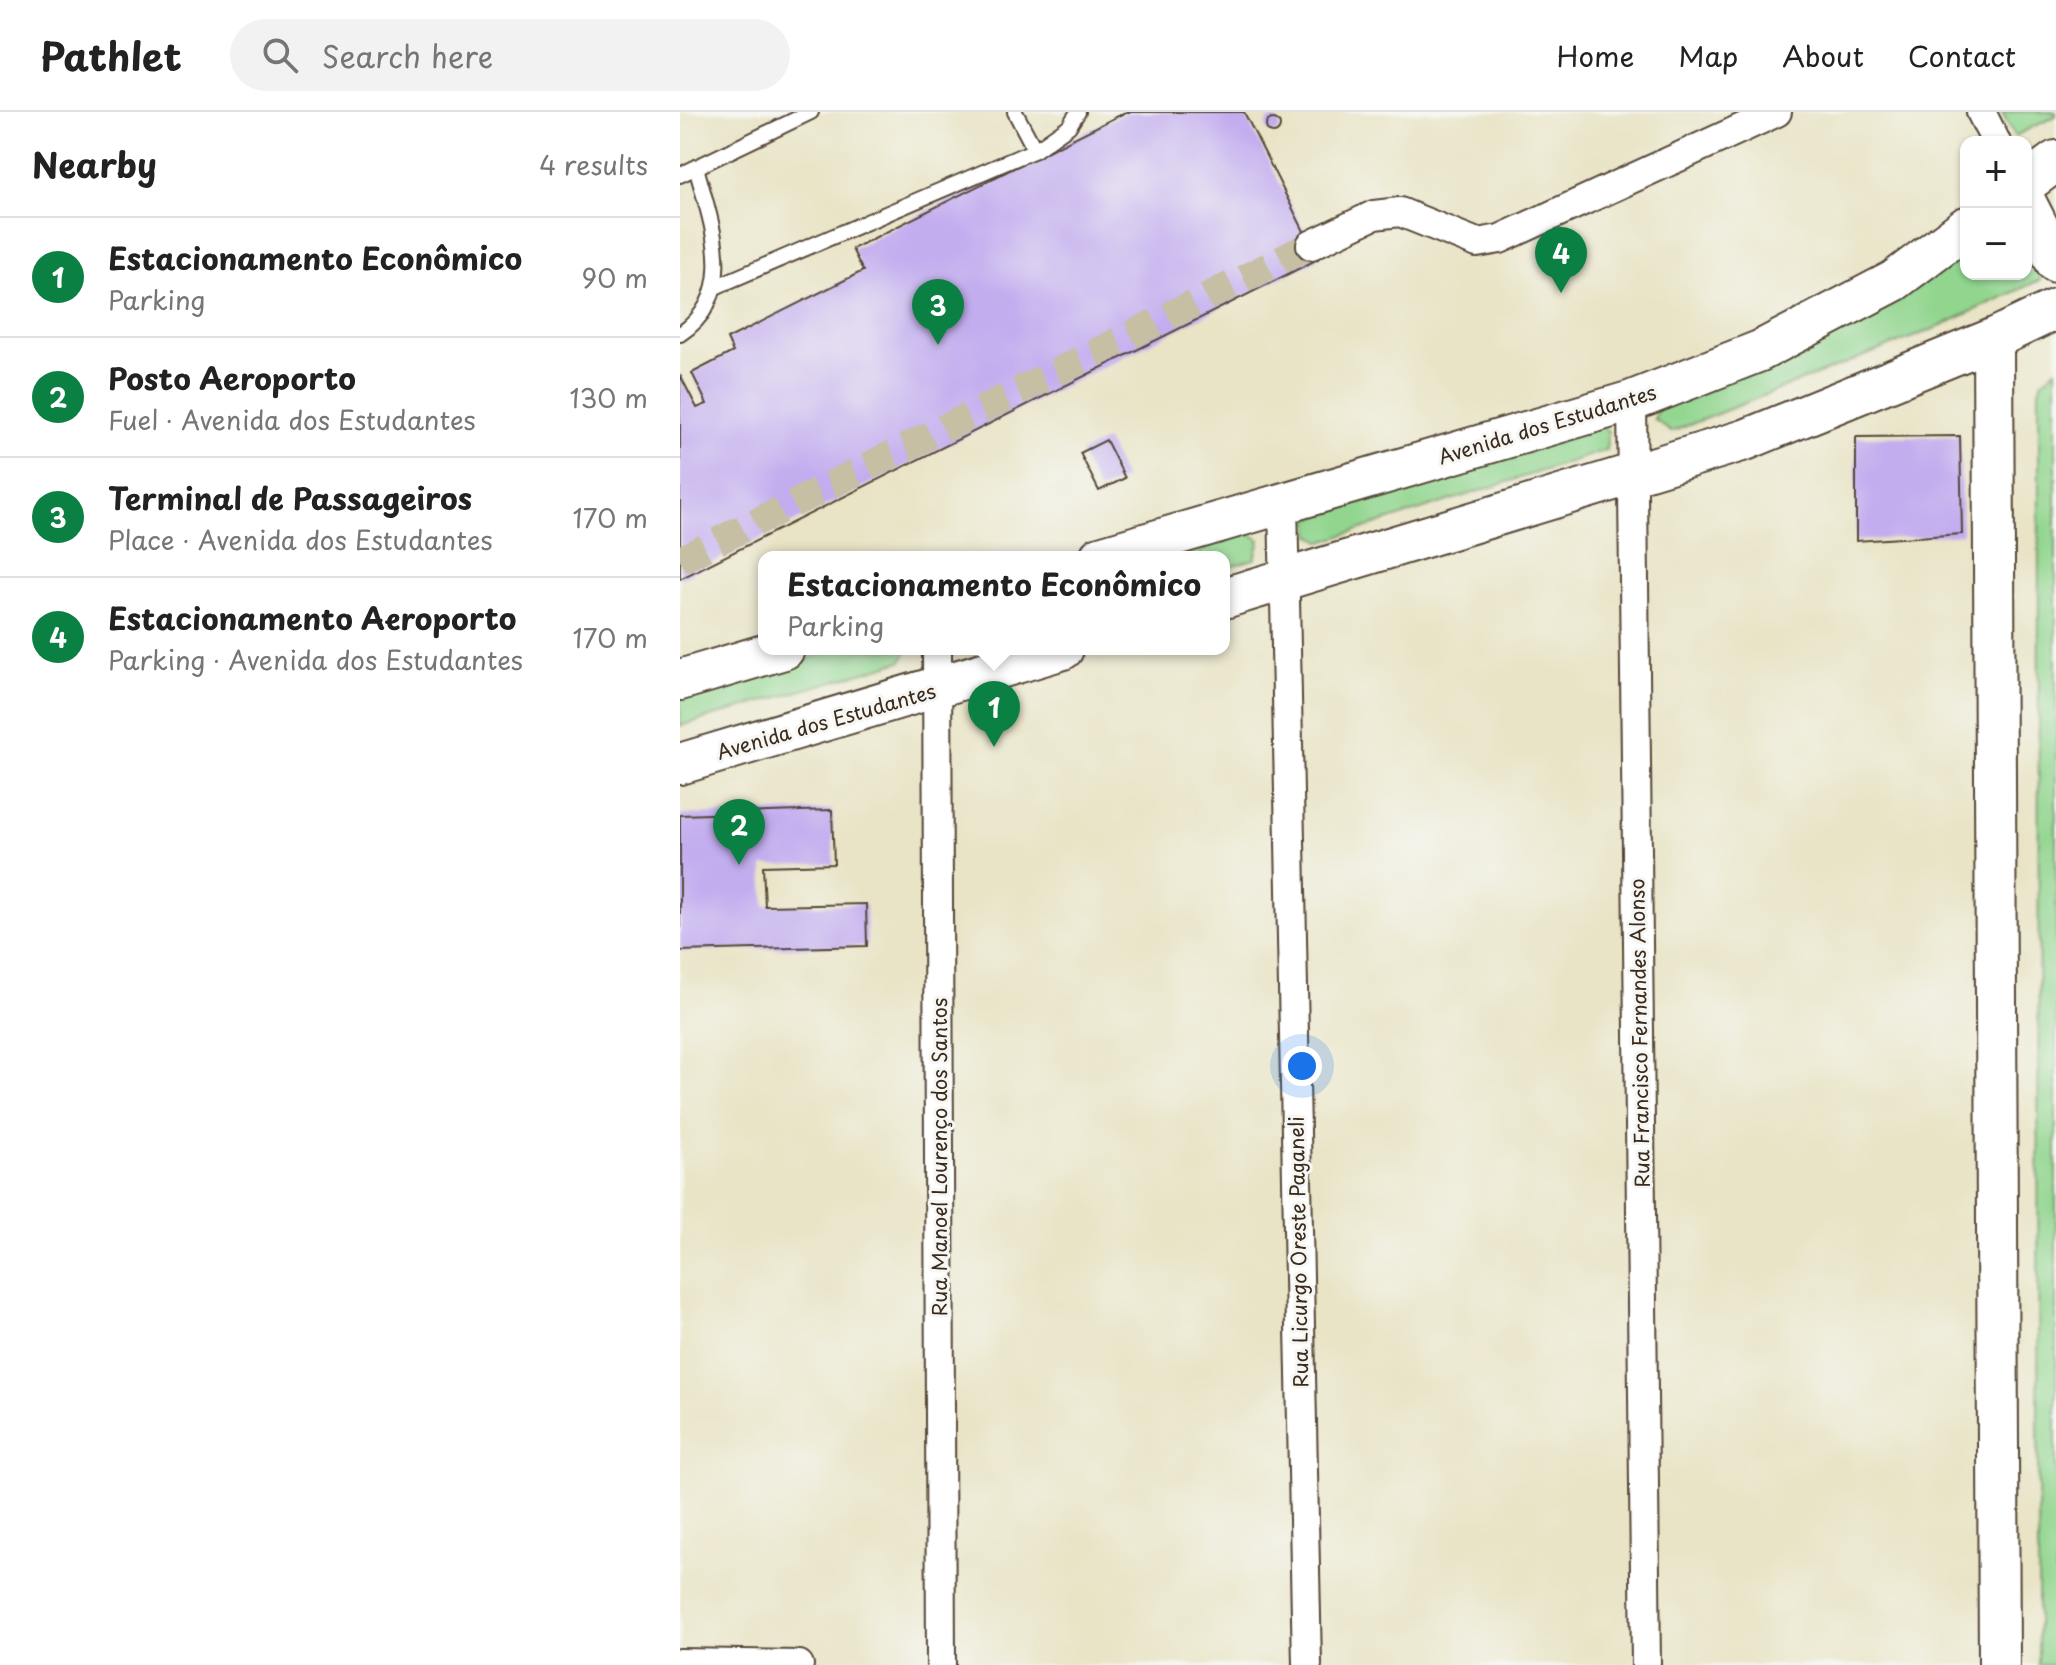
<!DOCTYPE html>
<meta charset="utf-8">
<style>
body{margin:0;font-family:"Playpen Sans",sans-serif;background:#f2f2f2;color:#222}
.controls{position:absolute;right:24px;top:24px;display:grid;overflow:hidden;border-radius:16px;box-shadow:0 2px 6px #0004}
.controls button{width:72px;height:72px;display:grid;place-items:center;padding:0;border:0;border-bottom:2px solid #e0e0e0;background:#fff;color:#222;font:40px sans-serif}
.you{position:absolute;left:622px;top:954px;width:28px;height:28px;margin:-20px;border:6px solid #fff;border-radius:50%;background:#1a73e8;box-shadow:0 0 0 12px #1a73e833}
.badge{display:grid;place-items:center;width:52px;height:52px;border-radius:50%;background:#0b8043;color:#fff;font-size:26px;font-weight:700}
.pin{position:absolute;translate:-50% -66px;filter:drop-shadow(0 2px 4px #0008)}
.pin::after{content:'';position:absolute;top:42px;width:28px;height:24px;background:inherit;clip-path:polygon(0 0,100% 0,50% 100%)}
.popup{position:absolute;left:78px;top:439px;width:472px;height:104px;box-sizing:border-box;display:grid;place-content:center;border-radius:16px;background:#fff;filter:drop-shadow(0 2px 6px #0005);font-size:26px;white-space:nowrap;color:#767676}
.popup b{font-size:30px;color:#222}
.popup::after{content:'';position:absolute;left:50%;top:100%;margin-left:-16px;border:16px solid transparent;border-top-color:#fff}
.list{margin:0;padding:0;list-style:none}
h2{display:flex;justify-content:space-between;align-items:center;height:104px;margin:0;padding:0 32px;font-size:34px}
h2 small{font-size:26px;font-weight:400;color:#767676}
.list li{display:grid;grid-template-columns:52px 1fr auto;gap:24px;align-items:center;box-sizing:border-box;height:120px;padding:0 32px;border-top:2px solid #e0e0e0}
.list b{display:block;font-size:30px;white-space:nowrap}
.list p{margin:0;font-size:26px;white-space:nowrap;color:#767676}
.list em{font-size:26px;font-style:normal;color:#767676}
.icon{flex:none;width:44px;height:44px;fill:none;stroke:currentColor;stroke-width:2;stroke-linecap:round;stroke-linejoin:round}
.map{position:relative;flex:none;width:1376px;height:1553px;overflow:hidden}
header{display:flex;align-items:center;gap:48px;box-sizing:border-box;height:112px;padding:0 40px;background:#fff;border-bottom:2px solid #e0e0e0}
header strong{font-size:38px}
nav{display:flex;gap:44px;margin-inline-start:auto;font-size:28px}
.search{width:560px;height:72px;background:#f2f2f2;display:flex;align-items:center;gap:20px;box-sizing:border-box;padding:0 28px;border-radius:44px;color:#767676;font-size:30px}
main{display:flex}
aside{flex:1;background:#fff}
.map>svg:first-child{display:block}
.green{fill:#91d58e;stroke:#668056;stroke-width:2}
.building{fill:#c2adef}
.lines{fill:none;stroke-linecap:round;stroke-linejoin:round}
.street-tunnel{stroke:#c6bfa4;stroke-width:28;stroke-dasharray:28 14;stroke-linecap:butt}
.lane-casing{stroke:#554637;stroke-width:18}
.street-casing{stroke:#554637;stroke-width:32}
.secondary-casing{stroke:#554637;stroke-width:44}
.lane{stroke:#fff;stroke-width:14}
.street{stroke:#fff;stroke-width:28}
.secondary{stroke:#fff;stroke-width:40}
.labels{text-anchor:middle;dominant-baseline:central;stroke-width:6;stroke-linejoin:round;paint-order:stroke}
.street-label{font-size:20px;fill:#3b2a1e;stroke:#f6f6f2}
</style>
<header>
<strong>Pathlet</strong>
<div class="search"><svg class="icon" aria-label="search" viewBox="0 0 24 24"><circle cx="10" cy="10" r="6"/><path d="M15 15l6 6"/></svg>Search here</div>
<nav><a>Home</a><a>Map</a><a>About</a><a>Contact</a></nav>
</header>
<main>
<aside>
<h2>Nearby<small>4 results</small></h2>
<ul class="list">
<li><span class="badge">1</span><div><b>Estacionamento Econômico</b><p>Parking</p></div><em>90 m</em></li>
<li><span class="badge">2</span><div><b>Posto Aeroporto</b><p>Fuel · Avenida dos Estudantes</p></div><em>130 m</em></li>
<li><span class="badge">3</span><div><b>Terminal de Passageiros</b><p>Place · Avenida dos Estudantes</p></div><em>170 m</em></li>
<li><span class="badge">4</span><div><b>Estacionamento Aeroporto</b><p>Parking · Avenida dos Estudantes</p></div><em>170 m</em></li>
</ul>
</aside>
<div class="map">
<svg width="1376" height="1553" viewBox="0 0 1376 1553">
<rect width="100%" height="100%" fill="#f6f6f2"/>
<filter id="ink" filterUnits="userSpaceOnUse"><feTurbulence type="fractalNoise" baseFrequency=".0125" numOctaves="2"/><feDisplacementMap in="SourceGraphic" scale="16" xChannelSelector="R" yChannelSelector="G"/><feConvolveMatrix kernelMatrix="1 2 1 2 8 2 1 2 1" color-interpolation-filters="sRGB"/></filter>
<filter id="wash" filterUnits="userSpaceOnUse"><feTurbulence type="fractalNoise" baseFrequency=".006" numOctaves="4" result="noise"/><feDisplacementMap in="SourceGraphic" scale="32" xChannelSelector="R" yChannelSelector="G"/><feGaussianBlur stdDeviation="1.8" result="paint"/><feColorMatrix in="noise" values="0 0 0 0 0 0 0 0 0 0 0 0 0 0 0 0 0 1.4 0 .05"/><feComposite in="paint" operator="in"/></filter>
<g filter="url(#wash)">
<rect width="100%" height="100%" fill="#e9e4c6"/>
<g class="green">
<polygon points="1322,0 1376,0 1376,4 1335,24"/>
<polygon points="1346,123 1363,149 1360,168 1256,216 991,320 974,307 979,294 1286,135 1286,162 1346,162"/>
<polygon points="1376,257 1376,1553 1358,1553 1359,278 1362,269"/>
<polygon points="918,312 928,319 926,338 642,430 631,423 629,407"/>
<polygon points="568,420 580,428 575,447 544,456 544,445 481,445"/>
<polygon points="160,537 227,538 222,549 0,614 0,582"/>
</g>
<g id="blocks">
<g class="building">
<polygon points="446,0 564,0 638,147 0,467 0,263 17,296 27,292 12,261 53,240 47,227 183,159 172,137"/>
<circle cx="593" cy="14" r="7"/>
<polygon points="1280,324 1282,422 1176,429 1176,325"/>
<polygon points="426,328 445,366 419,379 400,341"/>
<polygon points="152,698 154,752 83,754 85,794 186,792 187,834 0,839 0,703"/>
</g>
</g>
</g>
<g filter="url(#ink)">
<use href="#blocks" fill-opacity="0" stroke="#554637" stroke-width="2"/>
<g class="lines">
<polyline class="street-tunnel" points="0,448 631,133"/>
<g class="lane-casing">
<g id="lane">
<polyline points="335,0 355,38"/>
<polyline points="0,63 131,0"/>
<polyline points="35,175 355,38 389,14 398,0"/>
<path d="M0 222C60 182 31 111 16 55"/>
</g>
</g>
<g class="street-casing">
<g id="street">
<polyline points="1301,0 1316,30"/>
<polyline points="631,133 694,103 720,100 797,131 820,127 1097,0"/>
<polyline points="952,289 966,1553"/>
<polyline points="603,390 627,1553"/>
<polyline points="257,537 261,1553"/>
<polyline points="0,1551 119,1553"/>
</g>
</g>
<g class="secondary-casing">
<g id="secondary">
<polyline points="1346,71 1376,49"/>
<polyline points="1346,91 1376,150"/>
<polyline points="1313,227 1319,1553"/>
<polyline points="420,445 952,289 1080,239 1214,169 1286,115"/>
<polyline points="544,486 1065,328 1313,227 1376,197"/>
<polyline points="0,568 104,537"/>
<polyline points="0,652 383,537"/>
</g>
</g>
<use href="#lane" class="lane"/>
<use href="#street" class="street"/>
<use href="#secondary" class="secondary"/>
</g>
</g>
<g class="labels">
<g class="street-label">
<text transform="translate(867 312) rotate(-17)">Avenida dos Estudantes</text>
<text transform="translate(146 609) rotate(-16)">Avenida dos Estudantes</text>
<text transform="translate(959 921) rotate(-91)">Rua Francisco Fernandes Alonso</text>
<text transform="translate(259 1045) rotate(-90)">Rua Manoel Lourenço dos Santos</text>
<text transform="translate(618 1140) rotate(-91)">Rua Licurgo Oreste Paganeli</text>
</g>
</g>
</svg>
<div class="controls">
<button>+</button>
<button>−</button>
</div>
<div class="you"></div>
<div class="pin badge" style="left:314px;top:635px">1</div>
<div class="popup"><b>Estacionamento Econômico</b>Parking</div>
<div class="pin badge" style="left:59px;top:753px">2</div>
<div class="pin badge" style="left:258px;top:233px">3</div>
<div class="pin badge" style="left:881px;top:181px">4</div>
</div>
</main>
